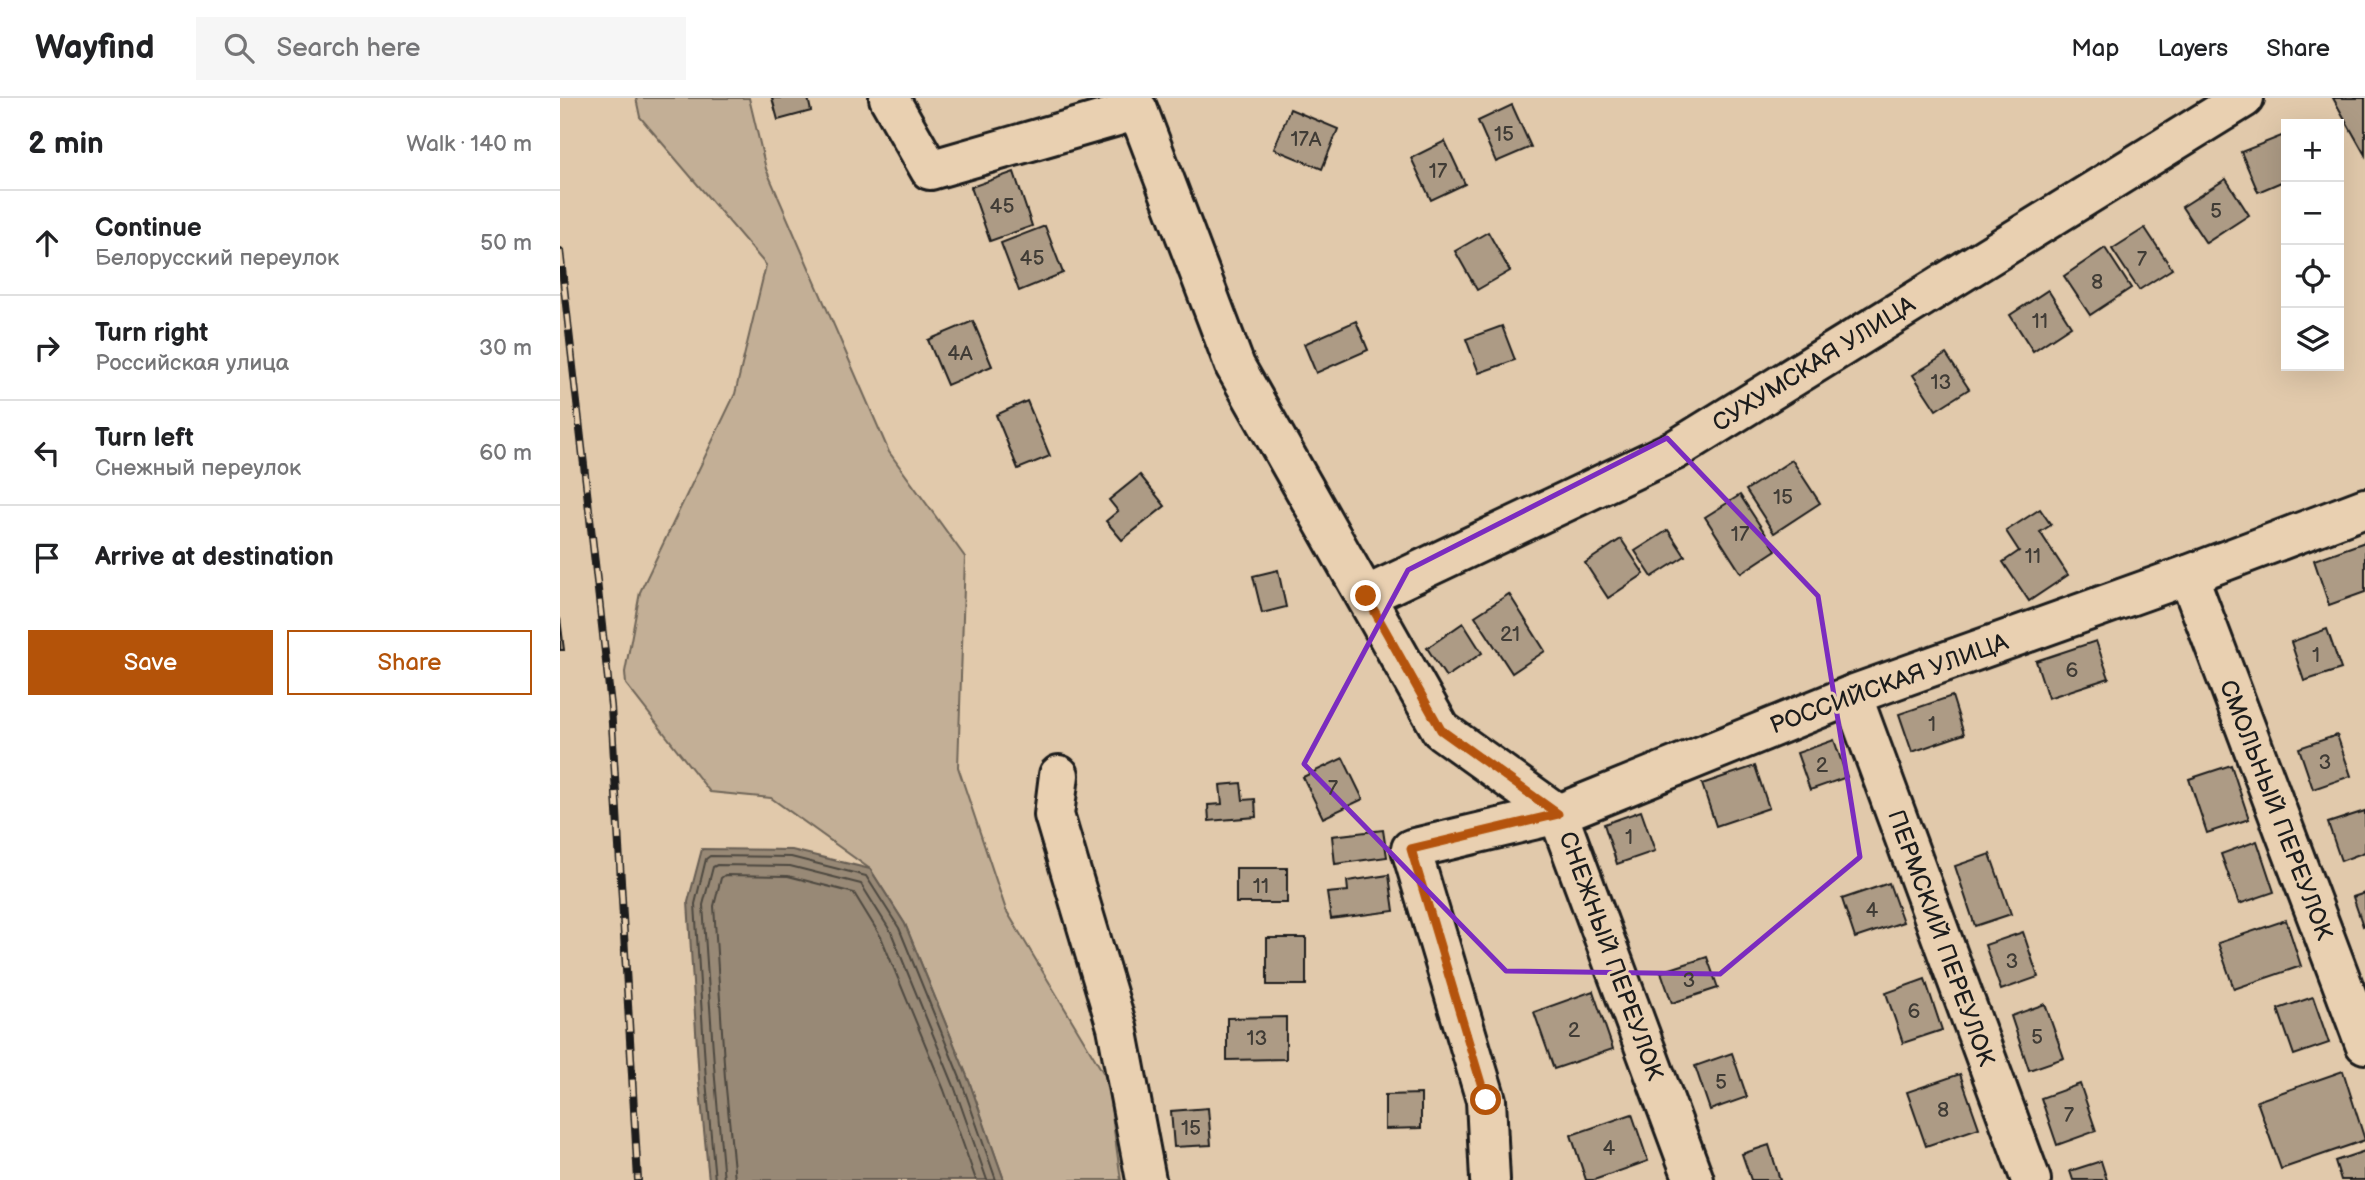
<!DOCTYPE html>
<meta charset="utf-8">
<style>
body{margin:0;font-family:"Balsamiq Sans",sans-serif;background:#f6f6f6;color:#202124}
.controls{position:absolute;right:21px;top:21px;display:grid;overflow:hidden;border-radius:0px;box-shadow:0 7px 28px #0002}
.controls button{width:63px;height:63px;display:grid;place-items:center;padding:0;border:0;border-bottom:2px solid #e0e0e0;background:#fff;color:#202124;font:35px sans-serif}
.stop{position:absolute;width:21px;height:21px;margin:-16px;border:5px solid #b45309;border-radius:50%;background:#fff}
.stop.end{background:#b45309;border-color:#fff;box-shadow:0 2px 7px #0008}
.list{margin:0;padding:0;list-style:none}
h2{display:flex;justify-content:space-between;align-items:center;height:91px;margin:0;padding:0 28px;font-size:30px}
h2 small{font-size:23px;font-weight:400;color:#757577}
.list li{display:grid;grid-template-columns:46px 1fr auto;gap:21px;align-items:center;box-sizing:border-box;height:105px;padding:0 28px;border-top:2px solid #e0e0e0}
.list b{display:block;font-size:26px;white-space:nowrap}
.list p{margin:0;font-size:23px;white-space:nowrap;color:#757577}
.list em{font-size:23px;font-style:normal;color:#757577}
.actions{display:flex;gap:14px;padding:21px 28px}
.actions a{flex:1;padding:16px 0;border:2px solid #b45309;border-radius:0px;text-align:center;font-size:24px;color:#b45309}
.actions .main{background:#b45309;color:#fff}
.icon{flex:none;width:38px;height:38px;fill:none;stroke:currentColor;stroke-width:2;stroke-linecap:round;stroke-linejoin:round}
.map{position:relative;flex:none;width:1805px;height:1082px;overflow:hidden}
header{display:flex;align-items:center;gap:42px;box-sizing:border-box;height:98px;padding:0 35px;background:#fff;border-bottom:2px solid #e0e0e0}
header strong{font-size:33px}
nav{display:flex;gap:38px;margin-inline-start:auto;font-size:24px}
.search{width:490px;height:63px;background:#f6f6f6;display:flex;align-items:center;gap:18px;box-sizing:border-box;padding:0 24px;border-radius:0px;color:#757577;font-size:26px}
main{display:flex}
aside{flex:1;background:#fff}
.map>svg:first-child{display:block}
.green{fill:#c3af96;stroke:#706659;stroke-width:2}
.water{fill:#988976;stroke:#665d52;stroke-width:2}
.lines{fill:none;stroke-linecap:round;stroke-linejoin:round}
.shore{stroke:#4e4840;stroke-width:2}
.building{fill:#ad9b85;stroke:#1c1c1c;stroke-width:2}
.minor-casing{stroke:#1c1c1c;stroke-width:44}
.minor{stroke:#e9d0b1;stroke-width:38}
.rail-casing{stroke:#1c1c1c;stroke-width:8}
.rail{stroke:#e9d0b1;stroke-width:5;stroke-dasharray:16;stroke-linecap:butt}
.route{stroke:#b45309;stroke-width:9}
.marked{fill:none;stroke:#7b2cbf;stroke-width:5;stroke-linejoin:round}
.labels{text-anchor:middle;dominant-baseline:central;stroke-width:6;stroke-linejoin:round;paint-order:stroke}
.number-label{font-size:21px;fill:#403c36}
.street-label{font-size:24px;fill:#1c1c1c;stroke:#e9d0b1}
</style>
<header>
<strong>Wayfind</strong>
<div class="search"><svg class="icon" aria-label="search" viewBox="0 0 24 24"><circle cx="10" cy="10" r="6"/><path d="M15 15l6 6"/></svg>Search here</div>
<nav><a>Map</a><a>Layers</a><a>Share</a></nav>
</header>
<main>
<aside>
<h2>2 min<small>Walk · 140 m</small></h2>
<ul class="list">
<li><svg class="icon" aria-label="ahead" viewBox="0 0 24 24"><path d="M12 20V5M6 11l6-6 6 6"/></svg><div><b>Continue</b><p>Белорусский переулок</p></div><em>50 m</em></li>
<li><svg class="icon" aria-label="right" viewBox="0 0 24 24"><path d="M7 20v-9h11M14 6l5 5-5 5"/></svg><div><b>Turn right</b><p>Российская улица</p></div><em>30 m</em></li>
<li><svg class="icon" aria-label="left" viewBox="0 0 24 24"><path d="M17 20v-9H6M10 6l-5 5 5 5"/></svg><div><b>Turn left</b><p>Снежный переулок</p></div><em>60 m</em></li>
<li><svg class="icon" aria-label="arrive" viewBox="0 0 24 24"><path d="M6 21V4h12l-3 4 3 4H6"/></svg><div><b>Arrive at destination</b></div></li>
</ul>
<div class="actions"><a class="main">Save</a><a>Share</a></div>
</aside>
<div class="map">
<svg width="1805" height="1082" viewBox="0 0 1805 1082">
<rect width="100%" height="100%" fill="#e1c9ab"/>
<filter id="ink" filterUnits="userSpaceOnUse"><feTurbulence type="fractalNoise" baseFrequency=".0143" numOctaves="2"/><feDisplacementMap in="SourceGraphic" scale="14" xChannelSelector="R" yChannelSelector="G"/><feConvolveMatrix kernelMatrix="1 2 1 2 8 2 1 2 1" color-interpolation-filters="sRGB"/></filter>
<g filter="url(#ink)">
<polygon class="green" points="76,0 189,0 206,71 329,354 405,459 398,669 446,812 547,981 561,1082 444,1082 409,983 345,826 310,771 211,700 150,694 66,586 65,574 80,494 175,296 206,167 80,19"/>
<polygon class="water" points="142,751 232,752 310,771 345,826 409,983 444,1082 149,1082 139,982 128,804"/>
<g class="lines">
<g class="shore">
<polyline points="155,1082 146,982 135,806 146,761 150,758 231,759 306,778 339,830 402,985 436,1082"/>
<polyline points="164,1082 155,981 143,807 153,769 157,767 230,768 301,786 331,834 394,988 427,1082"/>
<polyline points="175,1082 165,980 154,808 161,780 165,777 228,778 294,795 321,839 384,992 416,1082"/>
</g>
</g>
<g class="building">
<polygon points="212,0 248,0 251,13 218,22"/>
<polygon points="1773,0 1805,0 1805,57"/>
<polygon points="952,7 971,49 936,64 918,23"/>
<polygon points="730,11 778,31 762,71 714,51"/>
<polygon points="1724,37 1726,43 1726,82 1698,94 1681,54"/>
<polygon points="885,43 905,86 871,102 851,60"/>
<polygon points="454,74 472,128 430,143 411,89"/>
<polygon points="1666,81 1689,117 1646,145 1622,109"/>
<polygon points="485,128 503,175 459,193 441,145"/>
<polygon points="1585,130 1612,171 1579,192 1552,151"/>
<polygon points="928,134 950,173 917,192 895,153"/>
<polygon points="1545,150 1571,190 1530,217 1504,178"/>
<polygon points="1488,192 1511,228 1473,253 1450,217"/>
<polygon points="413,223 432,268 387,287 368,242"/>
<polygon points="796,223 808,252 756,275 744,246"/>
<polygon points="942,228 955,262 919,275 906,241"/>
<polygon points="1386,256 1409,291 1376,312 1353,277"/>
<polygon points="467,303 490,358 458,371 436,317"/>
<polygon points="1232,362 1260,405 1214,435 1186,392"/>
<polygon points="580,377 605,408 562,442 546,423 558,413 549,402"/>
<polygon points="1180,397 1216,452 1181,475 1145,419"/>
<polygon points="1480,411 1491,427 1480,434 1508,477 1469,503 1443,464 1459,453 1446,433"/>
<polygon points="1108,432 1125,458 1092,479 1075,453"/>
<polygon points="1061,441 1084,476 1048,500 1025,465"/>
<polygon points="1805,444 1805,494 1769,507 1754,462"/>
<polygon points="718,472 726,509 702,515 693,478"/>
<polygon points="949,496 985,553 952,575 915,518"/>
<polygon points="0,520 4,552 0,552"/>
<polygon points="903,525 922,555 886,579 867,550"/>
<polygon points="1767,531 1781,571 1744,583 1731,544"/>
<polygon points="1536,543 1549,580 1488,600 1476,563"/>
<polygon points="1392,598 1404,636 1352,654 1339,616"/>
<polygon points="1777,637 1791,678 1753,691 1739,650"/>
<polygon points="1274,642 1287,679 1250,692 1237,655"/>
<polygon points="783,660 803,701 763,720 743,679"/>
<polygon points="1671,667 1689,721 1647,735 1629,681"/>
<polygon points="1195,668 1209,710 1156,728 1142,686"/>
<polygon points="681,685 683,702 695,701 696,719 649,723 648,707 662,706 660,687"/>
<polygon points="1081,713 1095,753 1057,766 1044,726"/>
<polygon points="1805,713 1805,754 1781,763 1768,725"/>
<polygon points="823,732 827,759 775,766 772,738"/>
<polygon points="1697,743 1714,794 1679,806 1661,756"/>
<polygon points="1430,756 1451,816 1415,828 1395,768"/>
<rect x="676" y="770" width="51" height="35"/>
<polygon points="829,777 834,813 771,821 767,795 788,793 787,783"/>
<polygon points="1329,785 1343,824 1295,840 1282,801"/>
<polygon points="1805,795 1805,827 1803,828 1793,799"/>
<polygon points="1726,822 1741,868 1674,891 1658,845"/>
<polygon points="1463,834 1478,879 1441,892 1425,847"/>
<rect x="707" y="840" width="39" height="47"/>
<polygon points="1147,859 1158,890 1112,905 1101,874"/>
<polygon points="1365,881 1382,932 1343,945 1326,895"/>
<polygon points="1033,893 1053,951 994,971 974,914"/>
<polygon points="1753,899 1769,945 1734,957 1718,911"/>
<polygon points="1485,906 1504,960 1469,972 1451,918"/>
<polygon points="726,919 726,961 667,962 667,920"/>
<polygon points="1172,955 1187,999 1150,1012 1135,968"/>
<polygon points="1783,973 1805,1042 1721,1071 1697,1003"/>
<polygon points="1400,976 1419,1030 1366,1048 1347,994"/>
<polygon points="1520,986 1536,1033 1497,1047 1481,1000"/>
<polygon points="861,996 861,1030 825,1031 825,997"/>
<polygon points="648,1010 651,1047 614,1049 611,1013"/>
<polygon points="1072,1016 1088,1063 1034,1082 1026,1082 1011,1037"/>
<polygon points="1209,1047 1220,1082 1191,1082 1182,1056"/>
<polygon points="1805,1053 1805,1082 1781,1082 1775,1063"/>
<polygon points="1541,1063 1547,1082 1513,1082 1510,1073"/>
</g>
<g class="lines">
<g class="minor-casing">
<g id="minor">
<polyline points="329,0 370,72 578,12 675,268 881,632 998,716 1134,1082"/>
<polyline points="1628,477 1805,946"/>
<polyline points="806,498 1115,352 1684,0"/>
<polyline points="1292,597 1471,1082"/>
<polyline points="499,677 494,717 557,929 586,1082"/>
<polyline points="930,1082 926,1002 851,751 998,716 1292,597 1628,477 1805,410"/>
</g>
</g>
<use href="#minor" class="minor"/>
<g class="rail-casing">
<polyline id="rail" points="0,153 51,608 78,1082"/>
</g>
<use href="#rail" class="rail"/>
</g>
</g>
<g class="lines" filter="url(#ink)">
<polyline class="route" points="806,498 881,632 998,716 851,751 926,1002"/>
</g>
<path class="marked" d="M1107 340 1258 498 1300 759 1160 876 946 873 744 666 848 472Z"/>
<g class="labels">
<g class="number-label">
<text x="944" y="36">15</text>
<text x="746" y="41">17А</text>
<text x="878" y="73">17</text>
<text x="442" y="108">45</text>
<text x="1656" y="113">5</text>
<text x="472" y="160">45</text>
<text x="1582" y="161">7</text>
<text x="1537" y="184">8</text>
<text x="1480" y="223">11</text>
<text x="400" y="255">4А</text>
<text x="1381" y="284">13</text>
<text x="1223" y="399">15</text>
<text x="1180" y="436">17</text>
<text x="1473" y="458">11</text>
<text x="950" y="536">21</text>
<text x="1756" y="557">1</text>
<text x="1512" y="572">6</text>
<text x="1372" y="626">1</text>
<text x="1765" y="664">3</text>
<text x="1262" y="667">2</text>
<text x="773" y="690">7</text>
<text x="1069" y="739">1</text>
<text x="701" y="788">11</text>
<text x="1312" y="812">4</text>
<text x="1452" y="863">3</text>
<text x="1129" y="882">3</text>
<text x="1354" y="913">6</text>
<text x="1014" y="932">2</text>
<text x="1477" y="939">5</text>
<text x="697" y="940">13</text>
<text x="1161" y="984">5</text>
<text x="1383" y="1012">8</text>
<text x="1509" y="1017">7</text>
<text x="631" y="1030">15</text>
<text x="1049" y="1050">4</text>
</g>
<g class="street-label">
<text transform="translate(1254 266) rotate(-32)">СУХУМСКАЯ УЛИЦА</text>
<text transform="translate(1329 586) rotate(-20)">РОССИЙСКАЯ УЛИЦА</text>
<text transform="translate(1716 712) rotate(69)">СМОЛЬНЫЙ ПЕРЕУЛОК</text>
<text transform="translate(1381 840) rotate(70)">ПЕРМСКИЙ ПЕРЕУЛОК</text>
<text transform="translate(1051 858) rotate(70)">СНЕЖНЫЙ ПЕРЕУЛОК</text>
</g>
</g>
</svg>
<div class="controls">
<button>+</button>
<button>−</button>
<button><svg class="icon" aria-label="locate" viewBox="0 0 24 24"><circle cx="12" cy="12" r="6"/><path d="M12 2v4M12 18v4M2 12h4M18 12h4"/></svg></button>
<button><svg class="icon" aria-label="layers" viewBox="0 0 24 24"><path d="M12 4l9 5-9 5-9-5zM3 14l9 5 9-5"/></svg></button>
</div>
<div class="stop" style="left:926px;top:1002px"></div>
<div class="stop end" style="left:806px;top:498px"></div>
</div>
</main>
